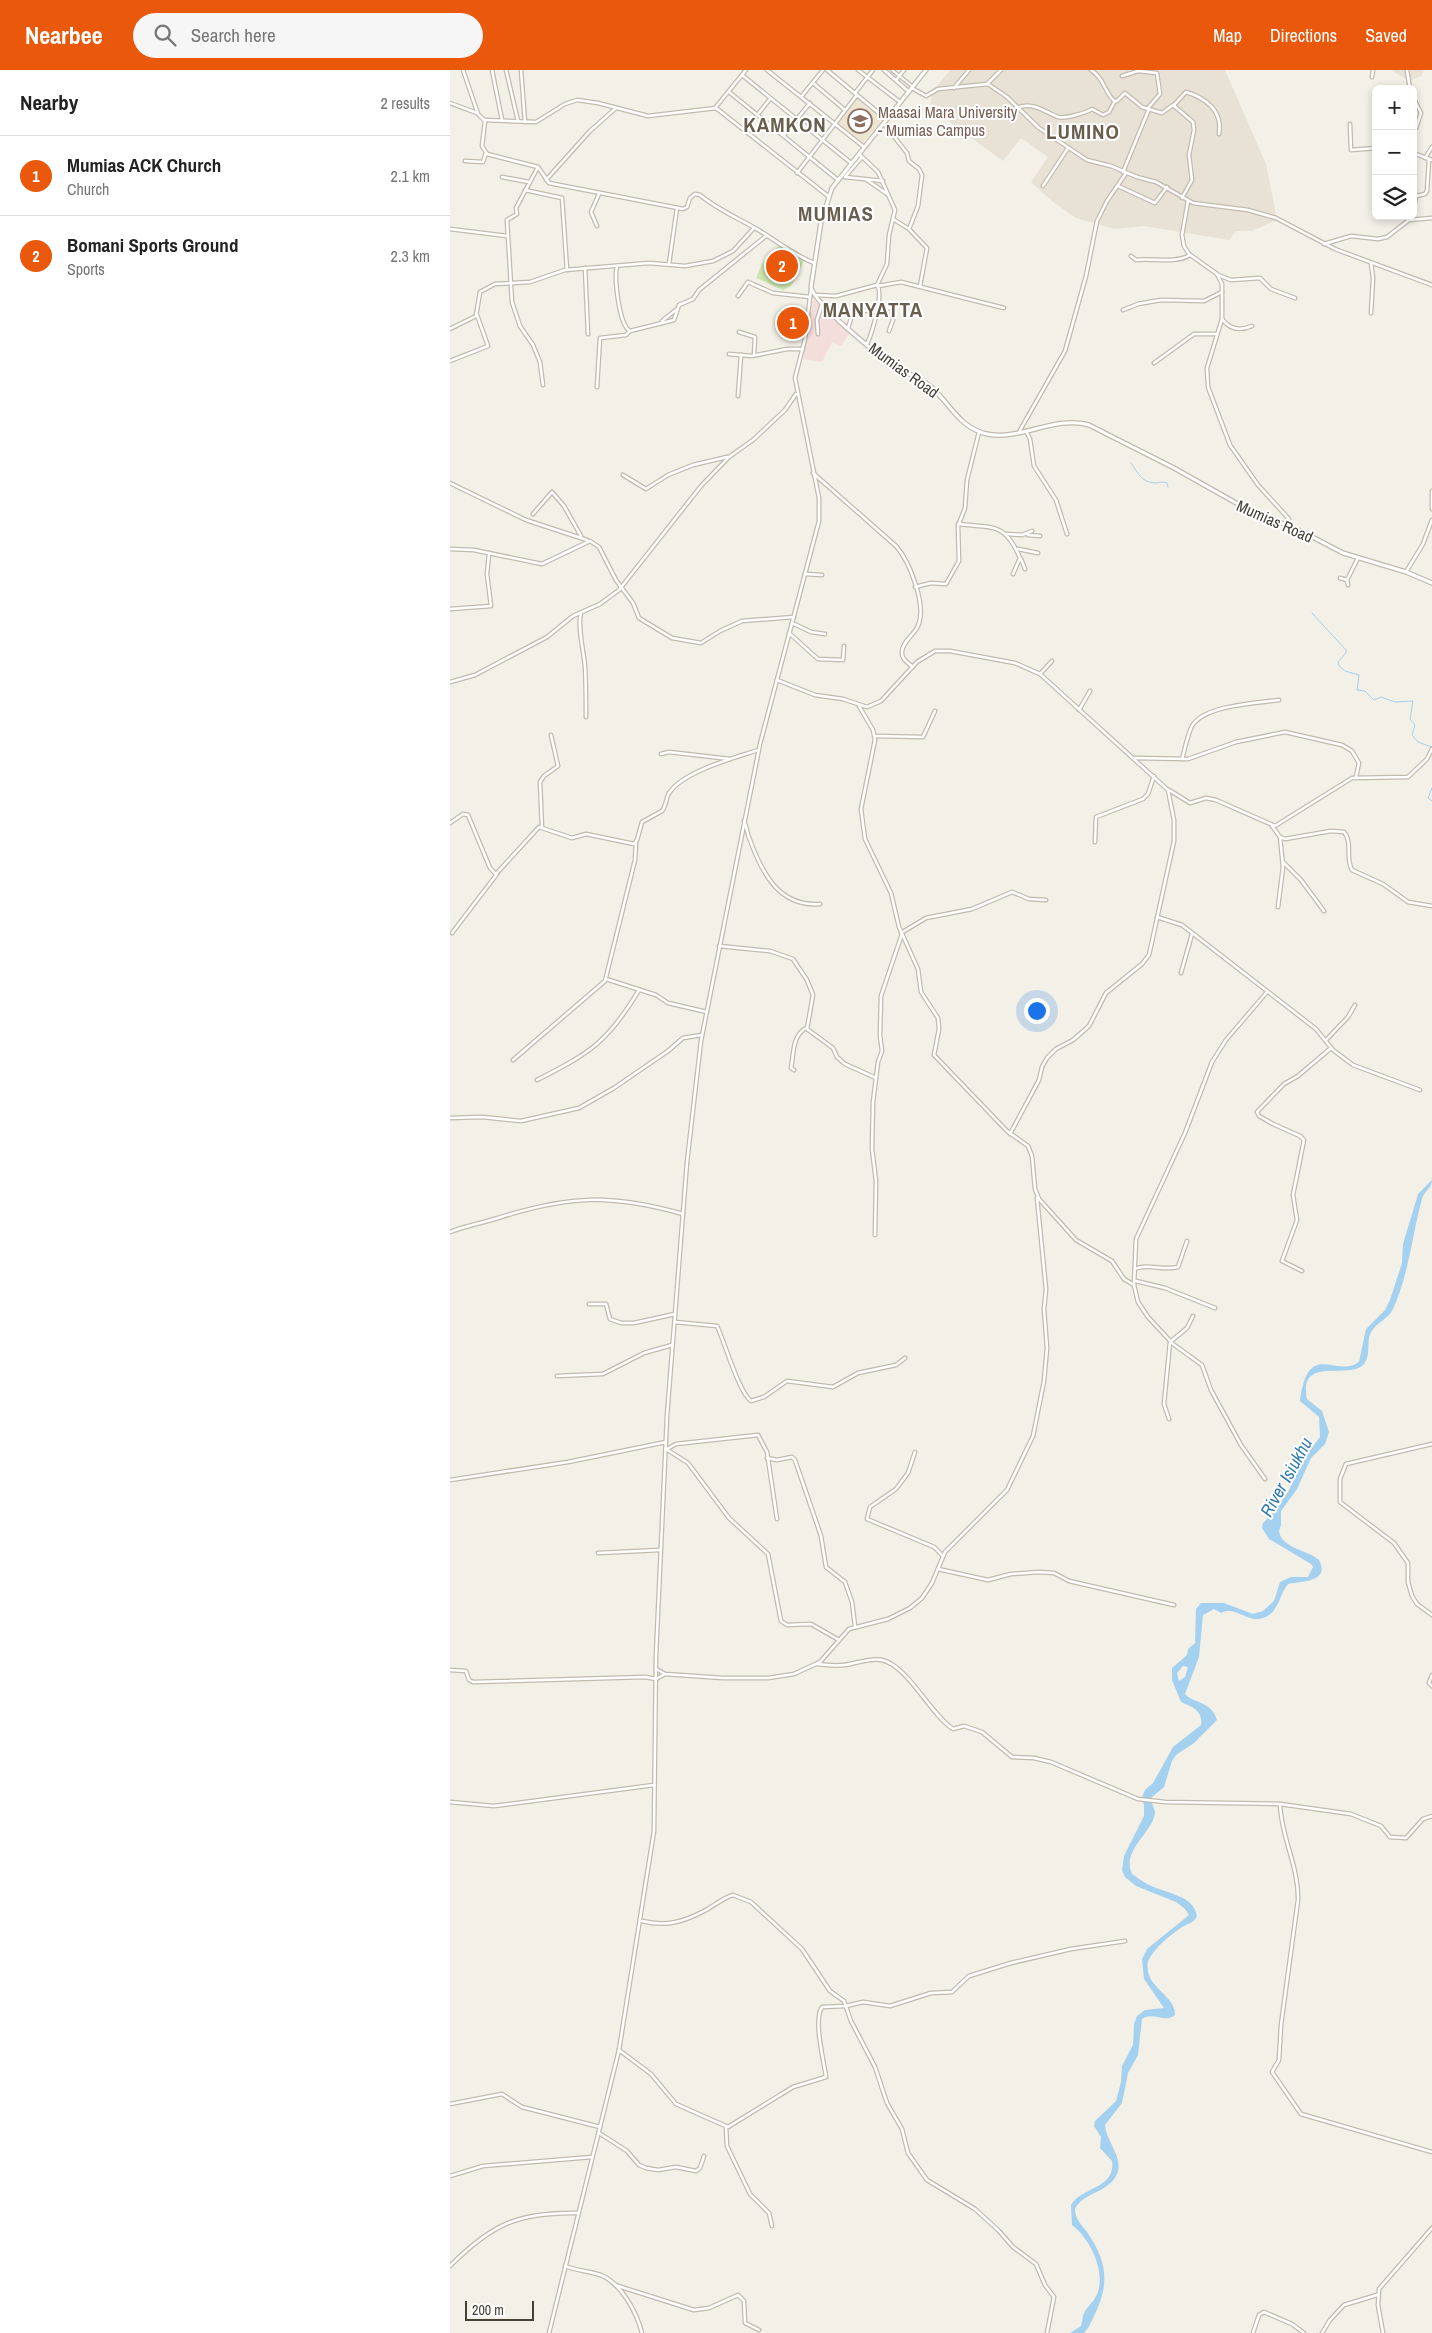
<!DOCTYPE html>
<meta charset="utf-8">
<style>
body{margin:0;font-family:"Archivo Narrow",sans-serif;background:#f6f6f6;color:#222}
.controls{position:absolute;right:15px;top:15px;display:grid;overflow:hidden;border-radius:8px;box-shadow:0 2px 8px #0003}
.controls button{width:45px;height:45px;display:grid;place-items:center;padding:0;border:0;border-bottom:1px solid #e0e0e0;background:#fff;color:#222;font:25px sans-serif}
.scale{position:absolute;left:15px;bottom:12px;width:69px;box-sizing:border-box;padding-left:5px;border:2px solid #464036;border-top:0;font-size:14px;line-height:18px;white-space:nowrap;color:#464036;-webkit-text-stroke:4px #fff;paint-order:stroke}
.you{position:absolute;left:586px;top:940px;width:18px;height:18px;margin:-12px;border:4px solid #fff;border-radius:50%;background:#1a73e8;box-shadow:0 0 0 8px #1a73e833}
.badge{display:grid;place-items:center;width:32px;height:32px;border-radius:50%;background:#ea580c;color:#fff;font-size:16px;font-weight:700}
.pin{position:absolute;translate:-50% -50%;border:2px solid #fff;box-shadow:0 1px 5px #0006}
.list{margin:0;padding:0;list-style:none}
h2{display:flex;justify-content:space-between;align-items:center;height:65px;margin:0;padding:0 20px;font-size:21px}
h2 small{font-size:16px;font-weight:400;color:#767676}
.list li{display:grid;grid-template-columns:32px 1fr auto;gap:15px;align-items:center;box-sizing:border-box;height:80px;padding:0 20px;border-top:1px solid #e0e0e0}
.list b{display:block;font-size:19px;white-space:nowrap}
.list p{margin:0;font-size:16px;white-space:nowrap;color:#767676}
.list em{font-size:16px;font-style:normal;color:#767676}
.icon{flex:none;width:28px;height:28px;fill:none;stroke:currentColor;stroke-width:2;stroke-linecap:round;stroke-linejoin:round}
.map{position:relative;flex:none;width:982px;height:2263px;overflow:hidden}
header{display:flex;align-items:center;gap:30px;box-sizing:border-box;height:70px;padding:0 25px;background:#ea580c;color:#fff}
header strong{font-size:24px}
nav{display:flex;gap:28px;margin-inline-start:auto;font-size:18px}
.search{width:350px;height:45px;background:#f6f6f6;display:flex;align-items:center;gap:12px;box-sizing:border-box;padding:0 18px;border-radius:28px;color:#767676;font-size:19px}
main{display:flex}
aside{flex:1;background:#fff}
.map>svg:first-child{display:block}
.residential{fill:#e7e2d5}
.education{fill:#ece5d1}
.medical{fill:#f4dedb}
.green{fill:#cee7b0}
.water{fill:#a4d1ef;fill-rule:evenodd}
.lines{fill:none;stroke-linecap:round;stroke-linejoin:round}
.stream{stroke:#a4d1ef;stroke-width:1}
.pedestrian-casing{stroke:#c2baad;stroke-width:4.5}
.minor-casing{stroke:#c2baad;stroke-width:5}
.tertiary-casing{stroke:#c2baad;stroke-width:5.5}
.pedestrian{stroke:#fff;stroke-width:2}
.minor{stroke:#fff;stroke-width:2.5}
.tertiary{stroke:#fff;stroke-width:3}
.labels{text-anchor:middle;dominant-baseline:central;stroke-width:4;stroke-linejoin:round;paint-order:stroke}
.education-label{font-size:16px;fill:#785e54;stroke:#fff;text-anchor:start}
.street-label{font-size:16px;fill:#464036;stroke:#fff}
.water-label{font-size:18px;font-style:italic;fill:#317bb1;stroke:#fff}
.district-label{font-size:21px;font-weight:bold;letter-spacing:1px;fill:#695e4d;stroke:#fff}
</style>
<header>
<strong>Nearbee</strong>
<div class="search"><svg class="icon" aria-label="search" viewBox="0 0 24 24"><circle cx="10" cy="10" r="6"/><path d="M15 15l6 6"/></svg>Search here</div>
<nav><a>Map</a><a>Directions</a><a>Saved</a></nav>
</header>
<main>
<aside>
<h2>Nearby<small>2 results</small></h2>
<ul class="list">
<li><span class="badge">1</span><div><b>Mumias ACK Church</b><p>Church</p></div><em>2.1 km</em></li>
<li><span class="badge">2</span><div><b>Bomani Sports Ground</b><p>Sports</p></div><em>2.3 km</em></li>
</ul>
</aside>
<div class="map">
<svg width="982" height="2263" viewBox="0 0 982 2263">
<rect width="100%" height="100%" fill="#f3f0e7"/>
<g class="residential">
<polygon points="500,0 775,0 816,94 827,150 802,161 786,161 779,170 694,156 664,159 626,148 603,132 581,112 598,87 571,68 553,91 493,47 492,37 480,34 483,21"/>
<polygon points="941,0 974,0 971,6 959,11"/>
</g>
<polygon class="education" points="407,28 433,49 413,73 388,53"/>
<polygon class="medical" points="363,229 400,262 391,276 382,272 372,292 353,289"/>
<polygon class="green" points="331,173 355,189 341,216 333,220 306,208 312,194"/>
<path class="water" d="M982 1110C982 1118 974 1121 972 1129 962 1165 959 1204 943 1239 938 1249 927 1252 922 1261 915 1270 922 1284 914 1294 900 1311 848 1284 857 1329L872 1341 879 1362 875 1374 861 1388 847 1419 831 1441V1455L829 1461C831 1478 858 1480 869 1490 881 1513 849 1511 838 1514 828 1526 829 1546 809 1549 796 1551 784 1536 771 1543L764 1539 753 1545 749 1587 735 1624C742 1633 762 1631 767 1650L744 1673 726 1685 722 1691 714 1717 701 1728C701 1734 705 1738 705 1743 702 1764 671 1780 682 1804 688 1808 693 1812 699 1815 715 1823 744 1825 747 1846 744 1853 739 1853 732 1857 719 1866 705 1877 698 1891 693 1918 726 1924 725 1945 715 1954 703 1941 692 1949L688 1985 678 2003 672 2033 655 2055C656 2071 674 2088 667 2104 659 2123 633 2122 625 2139 625 2149 631 2154 637 2162 662 2198 658 2221 638 2258L634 2263H620L631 2256C633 2251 632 2246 635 2241 640 2234 645 2230 648 2222 655 2199 640 2169 622 2155L621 2135C631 2117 666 2119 662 2091L650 2078 651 2067 644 2056 645 2051 666 2031 671 2012 672 1996 683 1975 684 1954 687 1946 695 1940 714 1938 694 1909 692 1889 697 1879 739 1845 735 1839 726 1832 686 1816 675 1807 672 1800 674 1786 694 1746V1735L692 1727 695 1720 703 1713 723 1677 751 1655C753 1640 742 1637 731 1632L722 1610V1598L737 1585 738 1579 745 1573 746 1539 751 1533H774L803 1544 813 1541 824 1531 830 1512 841 1507H858L863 1497 861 1494 819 1469 812 1458 813 1453 825 1441 839 1420 853 1389 870 1367 869 1347 850 1331C858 1268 886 1309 909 1292L916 1259 935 1240 940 1230 952 1193 953 1174 968 1124ZM733 1596 738 1597 735 1607 729 1611 727 1603Z"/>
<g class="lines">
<g class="stream">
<path d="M681 393C688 402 690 412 705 413 710 413 712 411 717 413L718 417"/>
<polyline points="862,543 896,580 896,583 888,592 889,596 895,601 909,605 907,620 915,621 924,630 931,627 945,632 963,631 960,649 965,655 962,665 968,672 982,677"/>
<polyline points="982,718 978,728 982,731"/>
</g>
<g class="pedestrian-casing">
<polyline id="pedestrian" points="442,0 462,16"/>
</g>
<g class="minor-casing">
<g id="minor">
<path d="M13 0 28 44 35 51 32 76 37 84 88 97 99 113 233 139 237 137 240 128 245 124 250 125C268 140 290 149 310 161 328 172 344 185 364 193"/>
<polyline points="42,0 52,50"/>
<polyline points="56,0 68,51"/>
<polyline points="71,0 75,52"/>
<polyline points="317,0 414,77"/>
<polyline points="377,0 436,49"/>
<polyline points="408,0 450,32"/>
<polyline points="434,0 458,21"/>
<path d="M641 0C654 8 654 21 664 31H667L675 23 692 37 712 43 723 35 743 52 744 60 739 85 742 110 732 128"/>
<polyline points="957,0 960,19"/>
<polyline points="292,5 401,93"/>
<polyline points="672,6 688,1 707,3 710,24 698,38"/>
<polyline points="922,7 923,0"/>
<polyline points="446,10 454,0"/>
<polyline points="363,13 395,40"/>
<polyline points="537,14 551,0"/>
<polyline points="462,18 476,26 488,19 538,14 557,27 589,58 637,90 661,96 687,107 706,112 743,133 798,140 826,148 885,179 982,215"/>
<polyline points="504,18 519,0"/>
<polyline points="279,22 388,110"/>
<polyline points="405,23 423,0"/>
<polyline points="351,27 373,0"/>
<polyline points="963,27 971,43 966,58"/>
<polyline points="0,33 27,43"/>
<path d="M724 35 736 22C756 28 773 41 769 64"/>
<polyline points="265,38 296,0"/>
<path d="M567 38C582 31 595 42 608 47 614 49 636 43 642 39L653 45 659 42 665 31"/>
<polyline points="308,44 320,29"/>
<polyline points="34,50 86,52 115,34 127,30 148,33 198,46 266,38 378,126"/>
<polyline points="434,54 457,83 459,91 469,99 472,105 468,136 459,159 443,149"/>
<polyline points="900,54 901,80 926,78"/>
<polyline points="334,65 360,33"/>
<polyline points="963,83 982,90"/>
<polyline points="409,84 428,102 445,140 439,165 437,194 427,215"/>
<polyline points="975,88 982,77"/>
<polyline points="15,91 33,92 36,83"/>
<polyline points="88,97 66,138 67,144 57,150 62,232 70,256 83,275 90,292 93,315"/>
<polyline points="673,102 699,39"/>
<polyline points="347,103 407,25"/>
<polyline points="52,107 79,112"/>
<polyline points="395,107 433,111"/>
<polyline points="395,107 412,87"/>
<polyline points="96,110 140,61 166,38"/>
<polyline points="417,110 437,124"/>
<polyline points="593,116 618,78"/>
<polyline points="668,116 705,133 717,117"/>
<polyline points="75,120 112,128 117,200"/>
<polyline points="738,131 732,165 734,176 739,184 767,204 772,214 772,249 757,298 758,317 780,375 808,415 839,449 839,456"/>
<polyline points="964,137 966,126 975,124 977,121 979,89"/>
<polyline points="147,156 141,142 149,124"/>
<polyline points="0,159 57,166"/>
<polyline points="459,159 477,178 470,216"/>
<polyline points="874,174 901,166 928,169 937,167 959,150 982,148"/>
<path d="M681 186 686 190C703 188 725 194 740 185"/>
<polyline points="921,193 923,208 921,243"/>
<polyline points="219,194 227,138"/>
<path d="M167 196C164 208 169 255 180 261L224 250 229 235 243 229 249 220 316 166"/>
<polyline points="135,198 138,264"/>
<polyline points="768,205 781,210 810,208 821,219 845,228"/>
<polyline points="428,216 451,212 554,238"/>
<path d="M365 225 386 226 427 215C434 224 422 263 417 274"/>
<polyline points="288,226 298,212 323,223 360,227"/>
<polyline points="427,234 442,239 443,250 439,261"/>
<polyline points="673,240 688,234 711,230 754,231 772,222"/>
<path d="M772 249C780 260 790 261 802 256"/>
<polyline points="212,251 227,239"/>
<polyline points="398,258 404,239 426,242"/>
<polyline points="0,259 26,246 30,222 45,214 80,212 115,200 199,193 235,196 263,191 283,181 304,158"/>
<polyline points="289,262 305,267 304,285"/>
<polyline points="368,264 367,250 372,234"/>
<polyline points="279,284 302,286 337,279 353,279"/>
<polyline points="0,291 38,276 27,245"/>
<polyline points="704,293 744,264 767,264"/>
<polyline points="147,317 150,268 176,265 179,262"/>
<polyline points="288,326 291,285"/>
<polyline points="576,361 580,369 584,396 606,430 617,464"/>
<polyline points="569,362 615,281 636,206 647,151 657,131 676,103"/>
<path d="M363 403 446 476C460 492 477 536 468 556 464 565 452 572 452 582 451 589 458 593 463 597"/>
<polyline points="173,405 196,419 218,405 243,395 277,387"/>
<polyline points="0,413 76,450 137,470"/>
<polyline points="982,421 982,439"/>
<polyline points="83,444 102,422 114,436 131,466"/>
<path d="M508 454C543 458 555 452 570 488L563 504"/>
<polyline points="557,464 572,465 582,461"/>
<polyline points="578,465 590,466"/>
<polyline points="0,479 24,480 92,494 140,471 149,477 166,510 183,533 189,548 222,568 251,573 270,561 292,551 344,547"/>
<polyline points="568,479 588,483"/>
<polyline points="571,489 575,499"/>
<polyline points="956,502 973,474 982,450"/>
<polyline points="355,504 372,505"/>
<polyline points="890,508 897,510 908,488"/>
<polyline points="897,510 898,515"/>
<polyline points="465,517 481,513 496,514 509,491 508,456 515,438 517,410 529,362"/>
<polyline points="0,539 41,536 37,504 39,483"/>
<path d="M131 543C127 556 134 582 135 597 136 614 136 630 136 647"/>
<polyline points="342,553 361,562 375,564"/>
<polyline points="339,563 368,589 393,590 394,576"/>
<polyline points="590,604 602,591"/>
<polyline points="327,610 365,625 393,629 417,637 431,631 467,592 485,581 500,581 565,593 590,604 718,720 724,750 724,771 699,885 692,894 656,923 639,956 623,970 606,979 597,988 592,997 589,1010 560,1064"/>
<polyline points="0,612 25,605 97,567 123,546 150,534 169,520 251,416 279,387 303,370 335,340 346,324"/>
<polyline points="409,636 423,660 425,670 411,739 415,769 441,823 449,857 468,899 471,922 488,948 489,959 484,985 557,1061 578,1076 582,1086 585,1119 589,1129 626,1170 662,1191 674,1209 684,1215 688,1232 698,1247 723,1274 752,1295 761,1320 791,1375 815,1409"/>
<polyline points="629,640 640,621"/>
<polyline points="425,666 473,667 485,641"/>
<polyline points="211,684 219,682 280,689"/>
<polyline points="684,688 738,689 786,672 835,662 892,675 902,681 909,693 906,707"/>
<path d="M732 689C735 679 737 666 742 656 754 635 807 633 829 630"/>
<polyline points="719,720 740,733 756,728 766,730 825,756 902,708 958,707 977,689 982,679"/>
<path d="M294 751C297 757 297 764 300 770 312 803 329 837 370 834"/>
<path d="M0 753 13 744 18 745 40 798 46 804 89 757 122 768 136 764 184 774 187 770 192 752 212 741C216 736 216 729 219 723 234 701 284 688 308 680"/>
<path d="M822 756 830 767 835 769 881 761 894 762C903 772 895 788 902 800L933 814 958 832 982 836"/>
<polyline points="92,758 90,712 94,706 108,696 101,665"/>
<polyline points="645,772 646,747 693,729 698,724 704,706"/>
<polyline points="833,792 851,810 874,841"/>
<polyline points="828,837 833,797 830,767"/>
<polyline points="707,847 732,855 866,959 883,980 903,995 970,1020"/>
<polyline points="2,863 47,804"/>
<polyline points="451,863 476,848 522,839 562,822 579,829 596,830"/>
<polyline points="269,876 320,881 343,889 357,910 363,925 357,959 383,978 387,987 395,994 426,1008"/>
<polyline points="731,903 742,864"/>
<polyline points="156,909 206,925 218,933 257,942"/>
<polyline points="876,970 898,947 905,935"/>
<polyline points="63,990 155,911 185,790 186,773"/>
<path d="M344 1000 341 998C344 983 342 966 356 958"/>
<path d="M87 1010C140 983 158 972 189 920"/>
<polyline points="0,1048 32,1047 71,1051 129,1038 164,1018 218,981 233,968 252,965"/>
<path d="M0 1162C15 1156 32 1153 48 1148 120 1125 161 1124 233 1144"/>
<polyline points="425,1165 426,1111 422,1079 423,1032 428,992 432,981 430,966 431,926 452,864"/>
<path d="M685 1199C697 1193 714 1201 728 1197L737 1171"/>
<polyline points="852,1201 832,1191 847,1150 843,1125 854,1070 850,1066 823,1054 809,1046 807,1042 834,1014 848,1006 881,978"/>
<polyline points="686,1211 715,1218 765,1238"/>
<polyline points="684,1215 686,1169 735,1063 762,992 776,970 817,922"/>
<polyline points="139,1234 156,1234 160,1249 171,1253 184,1253 225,1244"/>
<path d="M225 1252 267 1256C274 1270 289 1323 301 1331L314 1327 337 1311 383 1317 408 1303 446 1295 455 1288"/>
<polyline points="107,1306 153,1304 194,1283 222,1275"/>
<polyline points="719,1349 714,1334 720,1272 737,1258 743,1246"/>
<polyline points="982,1374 896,1394 890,1409 890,1432 944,1473 958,1493 958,1512 962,1526 967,1534 982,1545"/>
<polyline points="216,1379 238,1393 279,1448 318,1484 331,1551 337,1555 361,1554 389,1570"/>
<polyline points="217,1379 226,1374 308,1365 317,1382 327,1449"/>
<polyline points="465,1382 458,1403 446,1419 420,1437 417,1449 484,1477 493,1486"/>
<polyline points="317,1388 327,1390 342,1387 345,1390 371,1466 376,1497 395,1512 402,1532 405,1556"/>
<polyline points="0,1410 118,1392 216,1372"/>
<polyline points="148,1483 210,1480"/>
<polyline points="488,1499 538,1510 561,1504 589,1502 604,1503 619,1511 724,1535"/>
<path d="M367 1594C375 1595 385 1596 394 1595 406 1594 420 1587 432 1590 458 1596 480 1644 503 1659L514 1656 532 1662 562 1687 584 1688 601 1692 688 1729 715 1732 830 1734 901 1744 931 1756 940 1767 956 1768 973 1749 982 1746"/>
<polyline points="206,1599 215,1604 273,1608 318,1608 344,1604 370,1592 399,1559 438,1549 460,1538 472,1528 482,1513 495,1482 557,1420 583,1366 594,1311 597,1278 594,1239 596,1219 587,1128"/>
<polyline points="0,1600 16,1601 19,1610 23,1612 195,1607 206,1609 215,1604"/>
<polyline points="982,1605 979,1613 982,1616"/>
<polyline points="0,1732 44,1736 204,1715"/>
<path d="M830 1734C831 1767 849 1797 848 1830L831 1955 829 1990 822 2002 851 2044 982 2082"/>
<path d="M192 1851C216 1857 234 1852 256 1840 265 1835 273 1828 283 1825L301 1832 352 1879 380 1921 394 1931 401 1951 425 1997 437 2033 452 2059 458 2083 477 2110 525 2139 549 2161 563 2177 586 2194 595 2215 604 2227 597 2263"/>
<path d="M169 1980 201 2004 226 2034 278 2057 343 2017 376 2007C374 1991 363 1950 372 1937L396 1936 413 1932 440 1936 481 1923 502 1922 519 1906 561 1893 621 1879 675 1871"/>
<polyline points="0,2034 52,2024 72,2037 150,2057"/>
<polyline points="276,2057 277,2076 300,2124 319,2143 322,2156"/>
<polyline points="149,2063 177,2081 189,2095 196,2098 208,2100 226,2097 246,2101 250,2098 254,2086"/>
<polyline points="0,2106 33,2096 142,2087"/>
<path d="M0 2196C42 2154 68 2142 128 2143"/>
<path d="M115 2196C127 2201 141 2201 153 2206 172 2215 187 2243 192 2263"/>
<polyline points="165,2215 244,2240 259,2238 288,2225 294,2231 295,2253 309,2260"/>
<polyline points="99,2263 169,1980 204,1761 206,1585 217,1346 237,1092 251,971 310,674 369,451 369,428 345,308 355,269 361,219"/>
<polyline points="803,2263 809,2245 814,2242 842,2254 854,2263"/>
<polyline points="872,2263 880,2250 894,2235 927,2225"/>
<polyline points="933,2263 928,2235 929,2219 982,2158"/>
</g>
</g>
<g class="tertiary-casing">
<path id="tertiary" d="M476 0 382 118 371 152 361 217C365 235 427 284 443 295 455 303 469 307 480 316 500 333 509 358 537 364 570 371 605 345 639 355L724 398 795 438 849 460 893 483 956 502 982 513"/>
</g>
<use href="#pedestrian" class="pedestrian"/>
<use href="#minor" class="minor"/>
<use href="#tertiary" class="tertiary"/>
</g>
<defs>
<g id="university-ring" transform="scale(1.25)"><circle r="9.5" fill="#fff" stroke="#8d6e63" stroke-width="1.5"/><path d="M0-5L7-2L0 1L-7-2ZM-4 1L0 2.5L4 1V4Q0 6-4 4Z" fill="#8d6e63"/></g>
</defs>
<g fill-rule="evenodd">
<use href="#university-ring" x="410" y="51"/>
</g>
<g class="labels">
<g class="education-label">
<text x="428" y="42">Maasai Mara University<tspan x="428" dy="18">- Mumias Campus</tspan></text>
</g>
<g class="street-label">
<text transform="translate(454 300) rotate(36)">Mumias Road</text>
<text transform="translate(825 451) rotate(24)">Mumias Road</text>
</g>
<g class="water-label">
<text transform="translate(836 1407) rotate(-61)">River Isiukhu</text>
</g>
<g class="district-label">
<text x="335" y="54">KAMKON</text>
<text x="633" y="61">LUMINO</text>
<text x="386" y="143">MUMIAS</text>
<text x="423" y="239">MANYATTA</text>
</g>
</g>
</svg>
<div class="controls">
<button>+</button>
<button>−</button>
<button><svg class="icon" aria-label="layers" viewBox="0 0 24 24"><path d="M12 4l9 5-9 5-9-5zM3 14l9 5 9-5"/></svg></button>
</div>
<div class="scale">200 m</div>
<div class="you"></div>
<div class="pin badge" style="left:343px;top:253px">1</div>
<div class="pin badge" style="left:332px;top:196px">2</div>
</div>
</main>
